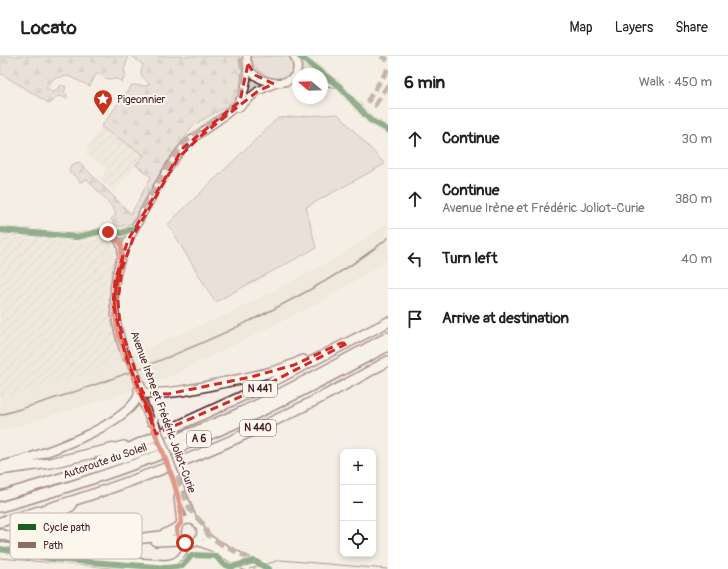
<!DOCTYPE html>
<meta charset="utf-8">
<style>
body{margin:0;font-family:Pangolin,sans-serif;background:#f2f2f2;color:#202124}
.controls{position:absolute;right:12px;bottom:12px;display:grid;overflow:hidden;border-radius:8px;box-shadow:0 2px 6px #0003}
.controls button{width:36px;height:36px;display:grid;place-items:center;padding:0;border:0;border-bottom:1px solid #e0e0e0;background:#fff;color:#202124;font:20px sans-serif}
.compass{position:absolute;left:292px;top:12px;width:36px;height:36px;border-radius:50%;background:#fff;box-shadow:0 2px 6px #0003;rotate:289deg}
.stop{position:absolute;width:12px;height:12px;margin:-9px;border:3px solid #c8321e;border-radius:50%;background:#fff}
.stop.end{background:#c8321e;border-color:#fff;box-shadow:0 1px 4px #0008}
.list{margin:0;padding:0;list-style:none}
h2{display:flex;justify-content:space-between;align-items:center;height:52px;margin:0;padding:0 16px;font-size:17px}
h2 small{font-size:13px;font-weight:400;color:#757577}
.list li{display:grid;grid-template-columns:26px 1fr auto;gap:12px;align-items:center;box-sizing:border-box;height:60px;padding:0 16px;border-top:1px solid #e0e0e0}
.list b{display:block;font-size:15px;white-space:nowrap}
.list p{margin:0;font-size:13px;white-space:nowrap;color:#757577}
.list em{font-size:13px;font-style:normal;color:#757577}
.icon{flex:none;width:22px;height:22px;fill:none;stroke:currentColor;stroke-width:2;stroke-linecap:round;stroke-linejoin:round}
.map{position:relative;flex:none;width:388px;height:513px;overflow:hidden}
header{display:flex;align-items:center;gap:24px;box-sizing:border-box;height:56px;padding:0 20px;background:#fff;border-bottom:1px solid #e0e0e0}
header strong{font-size:19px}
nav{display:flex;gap:22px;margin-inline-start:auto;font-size:14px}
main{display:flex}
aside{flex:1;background:#fff}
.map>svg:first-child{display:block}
.built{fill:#e7dfd6}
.industrial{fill:url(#industrial-furrows)}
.grass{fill:#dbd0c9;stroke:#92787a}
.forest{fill:url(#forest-firs);stroke:#92787a}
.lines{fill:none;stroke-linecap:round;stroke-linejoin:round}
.street-casing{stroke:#4a1f2b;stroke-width:8}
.secondary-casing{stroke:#4a1f2b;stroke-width:10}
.primary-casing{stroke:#4a1f2b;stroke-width:11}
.highway-casing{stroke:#4a1f2b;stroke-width:12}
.street{stroke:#fbf7ec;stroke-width:5}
.secondary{stroke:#fbf7ec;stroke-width:7}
.primary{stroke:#fbf7ec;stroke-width:8}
.highway{stroke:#fbf7ec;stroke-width:9}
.tram{stroke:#4a1f2b;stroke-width:1}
.rail{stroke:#4a1f2b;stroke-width:1.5}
.secondary-bridge-casing{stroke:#4a1f2b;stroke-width:10;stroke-linecap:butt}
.secondary-bridge{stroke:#fbf7ec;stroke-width:7}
.quiet{stroke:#8d6e63;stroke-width:5;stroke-dasharray:10 5;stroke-linecap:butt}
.cycleway-casing{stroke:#fbf7ec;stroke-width:8}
.cycleway{stroke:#1b5e20;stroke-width:6}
.route{stroke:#c8321e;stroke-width:5}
.marked{fill:none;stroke:#d62828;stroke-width:3;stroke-dasharray:8 5;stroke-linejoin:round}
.labels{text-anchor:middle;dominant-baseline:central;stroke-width:4;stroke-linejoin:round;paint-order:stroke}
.shield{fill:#fbf7ec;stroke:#7f6065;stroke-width:1}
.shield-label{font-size:10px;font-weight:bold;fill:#4a1f2b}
.poi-label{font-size:11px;fill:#4a1f2b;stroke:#fbf7ec;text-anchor:start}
.street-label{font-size:11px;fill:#4a1f2b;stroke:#fbf7ec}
.key{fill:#fbf7ec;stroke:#c6b6b2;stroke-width:1}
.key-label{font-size:11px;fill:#4a1f2b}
</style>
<header>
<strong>Locato</strong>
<nav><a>Map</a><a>Layers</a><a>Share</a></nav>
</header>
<main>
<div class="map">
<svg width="388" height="513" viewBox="0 0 388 513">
<defs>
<pattern id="industrial-furrows" width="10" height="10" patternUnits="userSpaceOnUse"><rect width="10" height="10" fill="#e7dfd6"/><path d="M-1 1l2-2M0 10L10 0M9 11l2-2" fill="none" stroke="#c8bfb8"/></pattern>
<pattern id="forest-firs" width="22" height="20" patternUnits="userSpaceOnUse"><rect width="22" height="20" fill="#dbd0c9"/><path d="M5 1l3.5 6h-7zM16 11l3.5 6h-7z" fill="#bdb2ad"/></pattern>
</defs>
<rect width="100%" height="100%" fill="#f4eee4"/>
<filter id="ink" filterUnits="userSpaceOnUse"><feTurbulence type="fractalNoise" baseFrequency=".025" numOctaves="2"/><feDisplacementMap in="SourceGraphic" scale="8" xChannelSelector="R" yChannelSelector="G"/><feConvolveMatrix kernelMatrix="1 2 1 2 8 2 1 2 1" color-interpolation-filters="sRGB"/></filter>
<g filter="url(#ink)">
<g class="built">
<polygon points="388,166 388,202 382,208 320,246 173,319 145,331 130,299 235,255 342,199"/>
<polygon points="123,302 135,334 0,375 0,343 81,320"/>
</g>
<g class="industrial">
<polygon points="101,71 144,99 114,136 99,123 107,113 85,97"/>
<polygon points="0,179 82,187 105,181 114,191 115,210 109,239 110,260 116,282 123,302 81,320 0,343"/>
</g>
<g class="grass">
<path d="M287 0 293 4C296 33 258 26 251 1Z"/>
<polygon points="300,4 321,18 299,18 301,13"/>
<polygon points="252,22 262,28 248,40 246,39"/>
<polygon points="338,58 385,108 306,151 316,192 215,246 168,168 278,62"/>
</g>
<g class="forest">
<polygon points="1,0 126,0 128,2 124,14 126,18 122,26 117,23 108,23 97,17 90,30 68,20 54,22 46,32 53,37 61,29 66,31 64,36 67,39 67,42 58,40 50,48 0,17"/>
<path d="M132 0H240L243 19 241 29 227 50 192 70 133 167 121 170 115 169 111 163 116 159 114 153 87 123 80 126 77 121 69 116 71 109 79 106 131 158 151 121 136 109 144 99 101 71 132 29 146 30 149 28C143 20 138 20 143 9Z"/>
</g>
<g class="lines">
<g class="street-casing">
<g id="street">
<polyline points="299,0 339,30 370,64 388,74"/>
<polyline points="322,25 336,29"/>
<polyline points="0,174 77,181 102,175 122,177 134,172"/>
<path d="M109 176C118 183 121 188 121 199"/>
<path d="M0 489 60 500 165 507C179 506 182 500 188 488"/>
</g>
</g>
<g class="secondary-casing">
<g id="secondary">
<path d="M247 0C243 34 313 37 294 0"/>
<polyline points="238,52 258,35 274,28"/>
<path d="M126 301C103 233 115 206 149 146 159 128 169 108 183 92 199 73 234 60 243 38 247 29 247 18 248 8"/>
<polyline points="138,334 151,366"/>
<polyline points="176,422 193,464"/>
<polyline points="178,441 181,467"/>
<circle cx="189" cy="476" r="12"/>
<polyline points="201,477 210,484 262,513"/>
<polyline points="197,485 214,492 250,513"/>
</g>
</g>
<g class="primary-casing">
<path id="primary" d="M0 410C30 404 133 368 139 337"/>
</g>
<g class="highway-casing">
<g id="highway">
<path d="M143 337C172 339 198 332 226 326 252 321 279 316 303 304"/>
<polyline points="99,406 260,332 388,266"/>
<polyline points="0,414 50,407 124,390"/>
<path d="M0 440C81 417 160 392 237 358 289 335 338 307 388 281"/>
<polyline points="71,450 55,459 49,470 50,479 53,484 62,490 76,490 161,480 177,472"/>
<path d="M0 451C80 429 158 402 234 368 287 344 337 317 388 290"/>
<path d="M0 466C136 430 266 375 388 305"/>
<polyline points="0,478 50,493 66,495"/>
<polyline points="156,485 180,484"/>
</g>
</g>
<use href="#street" class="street"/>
<use href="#secondary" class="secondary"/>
<use href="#primary" class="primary"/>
<use href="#highway" class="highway"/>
<g class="tram">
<polyline points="0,502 124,513"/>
<polyline points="249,513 280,504 387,513"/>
</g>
<path class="rail" d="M0 359C91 333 179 300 264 258 307 236 350 213 388 182"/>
<g class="secondary-bridge-casing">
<g id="secondary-bridge">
<polyline points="128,300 142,332"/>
<polyline points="154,365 176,422"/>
</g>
</g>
<use href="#secondary-bridge" class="secondary-bridge"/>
<g class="quiet">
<polyline points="381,0 388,4"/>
<polyline points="388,13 368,44 375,49 388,29"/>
<path d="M116 186 122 181V174C126 174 130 172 132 169 140 160 145 149 150 140 159 125 168 110 178 96 205 57 256 61 240 0"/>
<polyline points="176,422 178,423 190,454 203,468 208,479 221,488 254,505"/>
</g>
<g class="cycleway-casing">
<g id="cycleway">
<polyline points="299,0 339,30 370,64 388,74"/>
<polyline points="0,174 77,181 102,175 122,177 134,172"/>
<polyline points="0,493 53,503 168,512 182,510 192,499 216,500 222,507 231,511 254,505 269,513"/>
</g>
</g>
<use href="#cycleway" class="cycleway"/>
</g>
</g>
<g class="lines" filter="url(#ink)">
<path class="route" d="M108 176C113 179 119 183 121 189 124 201 116 214 115 226 113 245 115 262 119 281L173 423 181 452V467L177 472V478L180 484 185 487"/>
</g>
<path d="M0 0H388V513H0ZM248 8 255 19 274 28 258 35 202 79 178 102 135 177 122 213 118 245 120 270 143 337 168 338 251 321 294 309 341 287H348L260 332 156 378 126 301 113 248 115 225 128 184 183 92 240 45Z" fill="#f4eee4" fill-opacity=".55" fill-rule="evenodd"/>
<path class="marked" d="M248 8 255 19 274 28 258 35 202 79 178 102 135 177 122 213 118 245 120 270 143 337 168 338 251 321 294 309 341 287H348L260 332 156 378 126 301 113 248 115 225 128 184 183 92 240 45Z"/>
<defs>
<g id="sight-pin" transform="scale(1)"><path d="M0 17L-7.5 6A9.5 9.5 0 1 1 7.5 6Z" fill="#c8321e" stroke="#fbf7ec"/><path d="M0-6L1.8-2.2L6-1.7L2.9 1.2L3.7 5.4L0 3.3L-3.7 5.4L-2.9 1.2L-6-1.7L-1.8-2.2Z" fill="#fff"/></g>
</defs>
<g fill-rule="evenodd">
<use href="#sight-pin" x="103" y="43"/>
</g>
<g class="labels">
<g class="shield">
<rect x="243" y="325" width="34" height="16" rx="3"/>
<rect x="240" y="364" width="36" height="16" rx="3"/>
<rect x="187" y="375" width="24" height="16" rx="3"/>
</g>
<g class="shield-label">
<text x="260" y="333">N 441</text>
<text x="258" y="372">N 440</text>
<text x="199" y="383">A 6</text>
</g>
<g class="poi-label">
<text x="117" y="43">Pigeonnier</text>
</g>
<g class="street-label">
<text transform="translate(163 356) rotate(70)">Avenue Irène et Frédéric Joliot-Curie</text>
<text transform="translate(105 405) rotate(-19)">Autoroute du Soleil</text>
</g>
</g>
<rect x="10" y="457" width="132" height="46" rx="6" class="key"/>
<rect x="18" y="468" width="18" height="6" fill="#1b5e20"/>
<rect x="18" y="486" width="18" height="6" fill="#8d6e63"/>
<g class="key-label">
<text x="43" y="475">Cycle path</text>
<text x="43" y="493">Path</text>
</g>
</svg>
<div class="controls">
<button>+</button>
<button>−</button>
<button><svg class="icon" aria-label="locate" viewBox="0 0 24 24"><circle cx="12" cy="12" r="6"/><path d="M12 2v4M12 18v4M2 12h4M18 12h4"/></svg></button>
</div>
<svg class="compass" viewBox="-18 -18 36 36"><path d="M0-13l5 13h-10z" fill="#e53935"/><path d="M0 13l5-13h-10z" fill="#757577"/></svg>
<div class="stop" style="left:185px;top:487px"></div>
<div class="stop end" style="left:108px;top:176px"></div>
</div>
<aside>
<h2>6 min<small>Walk · 450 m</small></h2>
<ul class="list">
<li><svg class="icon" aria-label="ahead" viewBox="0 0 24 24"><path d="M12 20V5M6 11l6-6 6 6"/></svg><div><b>Continue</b></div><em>30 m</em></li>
<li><svg class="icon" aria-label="ahead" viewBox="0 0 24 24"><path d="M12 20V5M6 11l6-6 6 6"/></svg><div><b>Continue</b><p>Avenue Irène et Frédéric Joliot-Curie</p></div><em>380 m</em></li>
<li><svg class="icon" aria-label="left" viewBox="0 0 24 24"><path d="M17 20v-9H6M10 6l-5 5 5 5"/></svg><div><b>Turn left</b></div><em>40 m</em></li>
<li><svg class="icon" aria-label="arrive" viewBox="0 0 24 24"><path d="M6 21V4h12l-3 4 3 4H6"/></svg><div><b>Arrive at destination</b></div></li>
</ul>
</aside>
</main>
